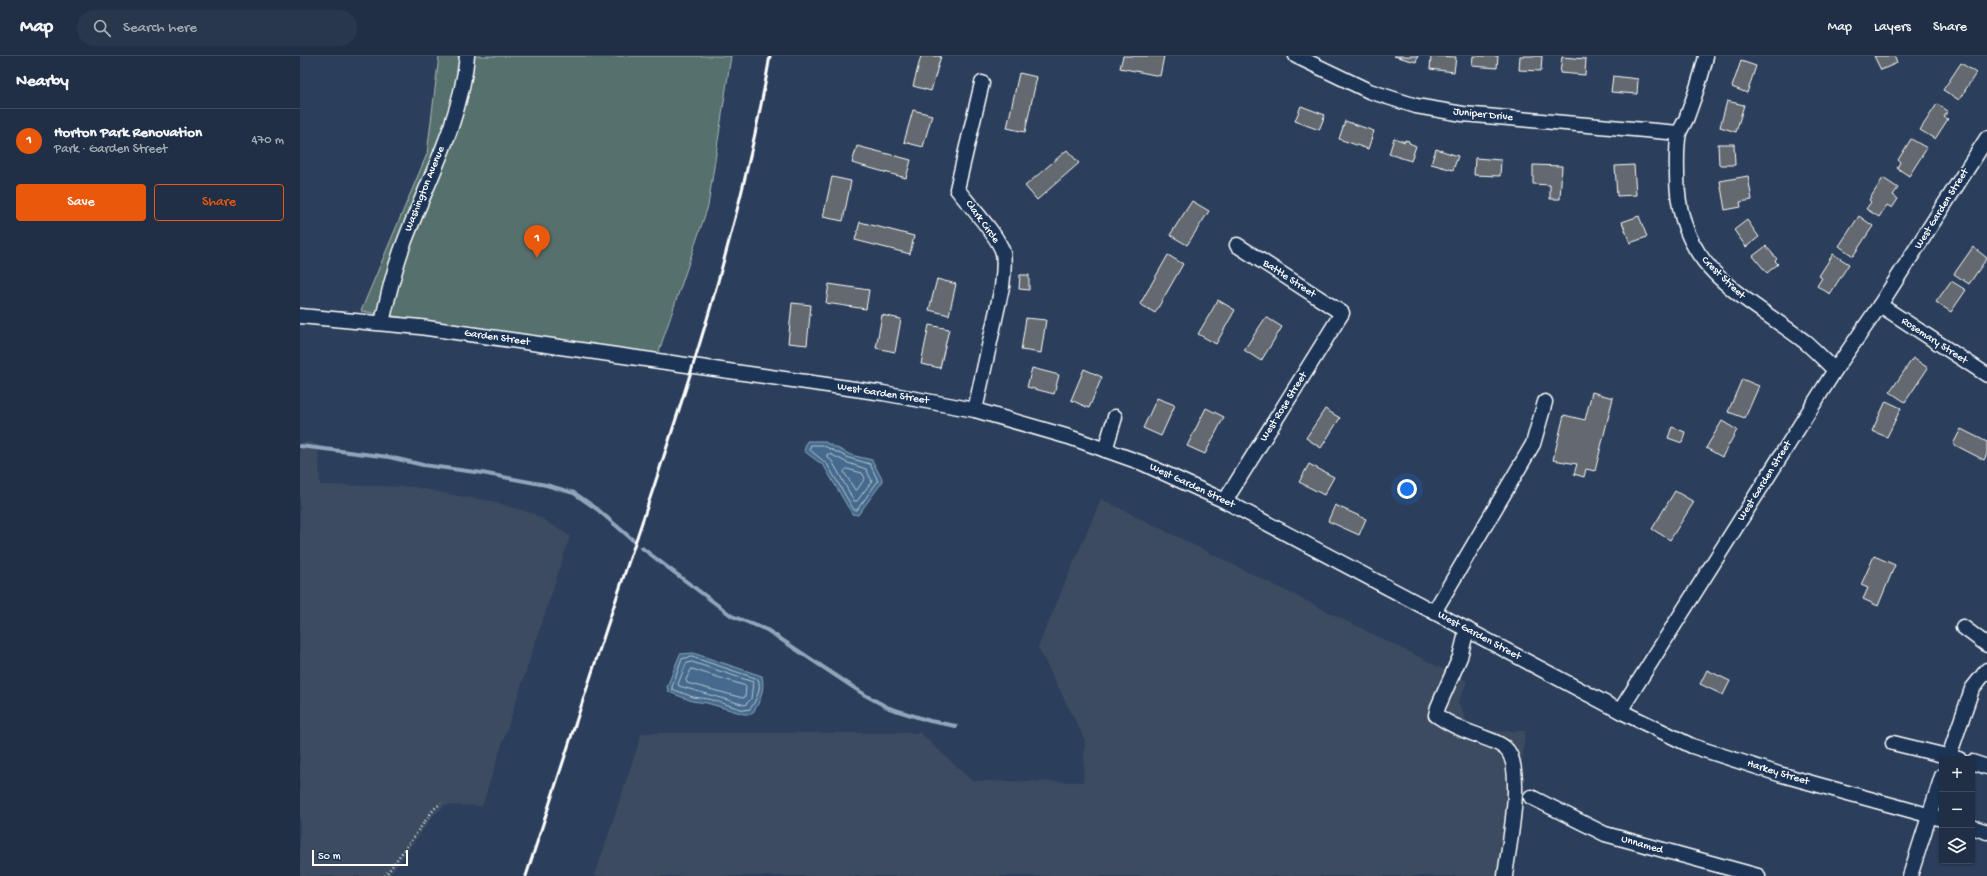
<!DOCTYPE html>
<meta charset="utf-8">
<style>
body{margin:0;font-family:"Gochi Hand",sans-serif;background:#28374c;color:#f1f3f6}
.controls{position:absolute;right:12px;bottom:12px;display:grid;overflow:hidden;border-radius:4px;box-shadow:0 1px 3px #0004}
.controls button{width:36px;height:36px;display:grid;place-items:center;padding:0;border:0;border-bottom:1px solid #3d4a5e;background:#202f45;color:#f1f3f6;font:20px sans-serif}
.scale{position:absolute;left:12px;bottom:10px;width:96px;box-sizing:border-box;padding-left:4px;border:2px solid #fff;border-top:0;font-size:11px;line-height:14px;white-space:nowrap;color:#fff;-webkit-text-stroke:3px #1d3557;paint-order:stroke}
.you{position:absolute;left:1107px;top:433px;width:14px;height:14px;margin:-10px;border:3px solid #fff;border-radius:50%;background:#1a73e8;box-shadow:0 0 0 6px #1a73e833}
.badge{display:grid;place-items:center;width:26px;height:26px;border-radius:50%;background:#ea580c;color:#fff;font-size:13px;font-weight:700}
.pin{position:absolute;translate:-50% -33px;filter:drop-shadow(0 1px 2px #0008)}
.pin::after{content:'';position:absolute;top:21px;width:14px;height:12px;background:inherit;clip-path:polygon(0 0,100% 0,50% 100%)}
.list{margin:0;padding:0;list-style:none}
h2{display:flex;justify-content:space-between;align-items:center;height:52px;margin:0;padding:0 16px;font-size:17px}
h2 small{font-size:13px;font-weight:400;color:#a2a9b3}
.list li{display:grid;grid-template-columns:26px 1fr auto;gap:12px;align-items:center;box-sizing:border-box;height:64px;padding:0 16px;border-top:1px solid #3d4a5e}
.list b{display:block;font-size:15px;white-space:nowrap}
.list p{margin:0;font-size:13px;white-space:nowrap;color:#a2a9b3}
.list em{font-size:13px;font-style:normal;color:#a2a9b3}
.actions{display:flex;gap:8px;padding:12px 16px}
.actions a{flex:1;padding:9px 0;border:1px solid #ea580c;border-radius:4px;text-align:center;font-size:14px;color:#ea580c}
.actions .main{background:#ea580c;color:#fff}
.icon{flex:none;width:22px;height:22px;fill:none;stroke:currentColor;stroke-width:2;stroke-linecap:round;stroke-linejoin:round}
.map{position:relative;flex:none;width:1687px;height:820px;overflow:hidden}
header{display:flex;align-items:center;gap:24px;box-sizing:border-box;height:56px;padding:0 20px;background:#202f45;border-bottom:1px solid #3d4a5e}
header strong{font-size:19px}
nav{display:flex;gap:22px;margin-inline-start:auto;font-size:14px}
.search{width:280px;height:36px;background:#28374c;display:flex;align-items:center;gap:10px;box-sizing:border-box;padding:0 14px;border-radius:22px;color:#a2a9b3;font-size:15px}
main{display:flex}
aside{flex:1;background:#202f45}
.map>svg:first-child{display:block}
.built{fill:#3c4c61}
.green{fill:#57706d;stroke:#abb8b6}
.water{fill:#456b8d;stroke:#8fa6bb}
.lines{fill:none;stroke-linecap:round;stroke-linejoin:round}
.shore{stroke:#b5c4d1;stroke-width:1}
.stream{stroke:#8fa6bb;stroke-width:4}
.building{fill:#63696e;stroke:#fff}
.minor-casing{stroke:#fff;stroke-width:17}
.path{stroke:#fff;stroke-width:2.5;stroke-dasharray:1 3;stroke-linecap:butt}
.minor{stroke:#1d3557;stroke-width:14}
.rail{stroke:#fff;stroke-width:3}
.labels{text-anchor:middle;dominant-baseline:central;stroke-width:3;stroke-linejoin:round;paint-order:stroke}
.street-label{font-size:11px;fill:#fff;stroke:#1d3557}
</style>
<header>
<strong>Map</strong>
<div class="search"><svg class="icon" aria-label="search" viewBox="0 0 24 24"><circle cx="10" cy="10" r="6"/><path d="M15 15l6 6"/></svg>Search here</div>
<nav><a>Map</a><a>Layers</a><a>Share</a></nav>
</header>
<main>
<aside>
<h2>Nearby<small></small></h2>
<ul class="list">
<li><span class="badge">1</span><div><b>Horton Park Renovation</b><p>Park · Garden Street</p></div><em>470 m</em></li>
</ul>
<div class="actions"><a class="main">Save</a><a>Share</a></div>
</aside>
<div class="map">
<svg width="1687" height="820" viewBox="0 0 1687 820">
<rect width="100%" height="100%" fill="#2b3f5c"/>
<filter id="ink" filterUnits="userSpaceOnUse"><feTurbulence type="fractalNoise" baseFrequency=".025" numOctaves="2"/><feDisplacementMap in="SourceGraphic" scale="8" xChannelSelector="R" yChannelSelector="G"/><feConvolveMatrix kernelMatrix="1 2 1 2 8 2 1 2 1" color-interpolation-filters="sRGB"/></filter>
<g filter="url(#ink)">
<g class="built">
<polygon points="10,386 18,389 20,429 114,431 158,440 191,445 234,458 270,480 182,750 145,749 133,760 89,820 0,820 0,387"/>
<polygon points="801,443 1167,625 1158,646 1166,664 1184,675 1225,675 1211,820 295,820 342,677 620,677 672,725 783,726 785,684 738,591"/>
</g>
<polygon class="green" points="139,0 431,0 408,150 357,301 61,255 127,98"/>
<g class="water">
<polygon points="507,385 523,385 551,399 572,404 583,425 558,459 552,458 524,410 504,395"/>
<path d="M393 597 462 620C465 634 460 646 452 658H444L407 647 392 645 369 636 367 631 380 598Z"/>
</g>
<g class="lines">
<g class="shore">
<polygon points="511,389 522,389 549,402 570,408 578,425 557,454 554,454 551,449 527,408 510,394"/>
<polygon points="530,398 548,407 566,413 572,425 557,445 554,445 532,405 527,401 527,399"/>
<polygon points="547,413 562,417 565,422 557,434 555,434 544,416"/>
<path d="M392 601 458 623C462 632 456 645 450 653L444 654 409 643 393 641 372 633V631L382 603Z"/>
<polygon points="392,606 453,626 451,643 445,649 379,630 378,628 386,608"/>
<polygon points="392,613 446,630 445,641 443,642 387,627 386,624"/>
</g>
<g class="stream">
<polyline points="0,390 89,401 123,409 182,417 246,429 274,437 297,453 334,485"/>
<polyline points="342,492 432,560 467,574 565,639 589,652 630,665 656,670"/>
</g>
</g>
<g class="building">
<polygon points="621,0 641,0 631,35 613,30"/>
<polygon points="823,0 864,0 860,20 820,12"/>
<polygon points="1094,0 1118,0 1116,6"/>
<polygon points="1131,0 1156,1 1154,16 1130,13"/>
<polygon points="1173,0 1198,0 1197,12 1172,10"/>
<polygon points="1220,0 1242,0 1241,15 1219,14"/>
<polygon points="1574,0 1594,0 1597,7 1581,14"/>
<polygon points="1262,1 1286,3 1285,19 1260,17"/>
<polygon points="1441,5 1456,10 1447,37 1432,31"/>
<polygon points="1661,7 1676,17 1659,44 1643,34"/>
<polygon points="719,17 737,21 725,76 707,72"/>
<polygon points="1313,20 1338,23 1337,38 1311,36"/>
<polygon points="1427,45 1444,49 1436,76 1420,71"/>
<polygon points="1637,48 1648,55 1644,61 1648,63 1635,83 1620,74"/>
<polygon points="1001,50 1025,59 1019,74 995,65"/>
<polygon points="613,54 632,59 623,91 604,86"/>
<polygon points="1045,65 1074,75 1068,93 1039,83"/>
<polygon points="1094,82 1105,86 1105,84 1109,85 1109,87 1116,90 1111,105 1089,98"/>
<polygon points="1611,83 1627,92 1609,120 1597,112 1600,106 1598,104"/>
<polygon points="1418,88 1434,88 1435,109 1419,109"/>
<polygon points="557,90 611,104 606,122 552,107"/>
<polygon points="1136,93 1158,100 1153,114 1131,108"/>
<polygon points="767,94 779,107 737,144 725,130"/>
<polygon points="1175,102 1201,104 1200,120 1174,119"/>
<polygon points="1233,109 1262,110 1260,143 1250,143 1250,129 1233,128"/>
<polygon points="1334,109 1336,139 1317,140 1315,110"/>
<polygon points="1448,120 1452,144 1440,146 1441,151 1425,154 1420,125"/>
<polygon points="532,121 551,125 543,165 523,161"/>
<polygon points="1583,122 1598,132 1593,139 1598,143 1592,152 1587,149 1579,161 1566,153 1571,146 1569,144"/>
<polygon points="892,145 909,155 887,189 870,179"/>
<polygon points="1339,160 1347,181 1330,187 1322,166"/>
<polygon points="1559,160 1573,170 1553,200 1539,190"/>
<polygon points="1447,164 1459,181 1446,191 1434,174"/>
<polygon points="560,166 614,180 610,198 555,184"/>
<polygon points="1466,190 1477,203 1475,205 1478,208 1467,217 1453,200"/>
<polygon points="1673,191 1687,202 1669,228 1654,218"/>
<polygon points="1533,198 1549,208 1530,238 1517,230 1522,222 1519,220"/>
<polygon points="868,199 883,208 855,257 840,248"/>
<polygon points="720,219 729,219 729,234 719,233"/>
<polygon points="637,223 656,228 649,259 629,254"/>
<polygon points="1651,225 1666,234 1651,256 1636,246"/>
<polygon points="529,228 569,234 566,253 526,247"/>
<polygon points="918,244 935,254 916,288 898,278"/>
<polygon points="492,247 511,249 507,289 488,287"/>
<polygon points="582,259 601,263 595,296 576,292"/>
<polygon points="966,261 982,271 961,305 944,294"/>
<polygon points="726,262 746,264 741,297 721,294"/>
<polygon points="629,269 649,273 640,312 621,308"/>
<polygon points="1613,302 1628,312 1605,346 1590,336"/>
<polygon points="732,312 759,319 754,338 727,331"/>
<polygon points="784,313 802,321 789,352 771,344"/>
<polygon points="1442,323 1459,330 1445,362 1428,356"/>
<polygon points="1292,336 1313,342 1295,415 1286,413 1284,421 1274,418 1277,408 1253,404 1264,359 1285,364"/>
<polygon points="857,342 875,349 861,380 843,372"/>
<polygon points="1586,345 1601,352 1587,381 1572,375"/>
<polygon points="906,352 924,361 905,398 887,390"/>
<polygon points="1025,353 1040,362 1021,392 1006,382"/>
<polygon points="1422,365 1437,374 1422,401 1406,392"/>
<polygon points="1372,371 1385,376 1382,387 1368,382"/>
<polygon points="1661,373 1687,386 1687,398 1684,404 1653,388"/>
<polygon points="1009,408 1034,421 1024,439 999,426"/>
<polygon points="1375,435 1394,446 1370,484 1352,473"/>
<polygon points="1035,449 1066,463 1059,479 1028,465"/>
<polygon points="1574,500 1595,509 1578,550 1563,543 1568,532 1561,529"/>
<polygon points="1407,614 1430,625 1423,639 1400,628"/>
</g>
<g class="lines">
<g class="minor-casing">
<g id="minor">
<polyline points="996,0 1069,35 1116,50 1163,58 1379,77"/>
<path d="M1406 0C1402 20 1394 41 1387 61 1385 66 1381 72 1379 77 1376 91 1377 106 1377 119 1377 213 1440 236 1504 285 1515 294 1525 305 1535 314"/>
<polyline points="1580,249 1687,319"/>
<polyline points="0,260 120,271 583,337 675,354 769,381 842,407 925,445 1320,655 1392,690 1479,718 1642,763"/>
<path d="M82 267C88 240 94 213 104 187 127 126 161 66 167 0"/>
<path d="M675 354 702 231C703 220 705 208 703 197 699 180 668 148 657 133L682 27"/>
<polyline points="805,394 815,361"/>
<polyline points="925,445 1042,257 937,189"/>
<polyline points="1134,556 1233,388 1245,346"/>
<polyline points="1663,571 1687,589"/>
<path d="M1167 573 1160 601 1138 651 1136 659C1149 668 1162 674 1177 679 1186 683 1197 685 1205 692 1226 709 1208 794 1205 820"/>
<polyline points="1320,655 1535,314 1580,249 1687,82"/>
<polyline points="1593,687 1659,703"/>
<polyline points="1648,703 1672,633 1687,614"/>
<polyline points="1672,706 1687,711"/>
<polyline points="1231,741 1305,778 1458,820"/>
<polyline points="1672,771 1687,776"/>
<polyline points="1610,820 1642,720"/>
</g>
</g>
<polyline class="path" points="85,820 134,753 141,747"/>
<use href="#minor" class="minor"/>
<path class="rail" d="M226 820C262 711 296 601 333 493 387 333 442 166 470 0"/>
</g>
</g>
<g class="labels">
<g class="street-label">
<text transform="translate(1183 59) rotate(6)">Juniper Drive</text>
<text transform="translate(125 133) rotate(-68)">Washington Avenue</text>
<text transform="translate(1642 153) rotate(-58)">West Garden Street</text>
<text transform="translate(682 166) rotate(54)">Clark Circle</text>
<text transform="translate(1423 222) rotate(44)">Crest Street</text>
<text transform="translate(989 223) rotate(33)">Battle Street</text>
<text transform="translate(197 282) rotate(8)">Garden Street</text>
<text transform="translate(1634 285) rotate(33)">Rosemary Street</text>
<text transform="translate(583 338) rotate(9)">West Garden Street</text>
<text transform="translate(984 351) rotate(-58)">West Rose Street</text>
<text transform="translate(1465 425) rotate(-58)">West Garden Street</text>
<text transform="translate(892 430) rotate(25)">West Garden Street</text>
<text transform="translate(1179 580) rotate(28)">West Garden Street</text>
<text transform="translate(1478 717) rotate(17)">Harkey Street</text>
<text transform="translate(1342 789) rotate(16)">Unnamed</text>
</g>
</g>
</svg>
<div class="controls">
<button>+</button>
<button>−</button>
<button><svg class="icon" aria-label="layers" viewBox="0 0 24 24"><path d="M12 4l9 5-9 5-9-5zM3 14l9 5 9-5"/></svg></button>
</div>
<div class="scale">50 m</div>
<div class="you"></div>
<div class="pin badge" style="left:237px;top:202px">1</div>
</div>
</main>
